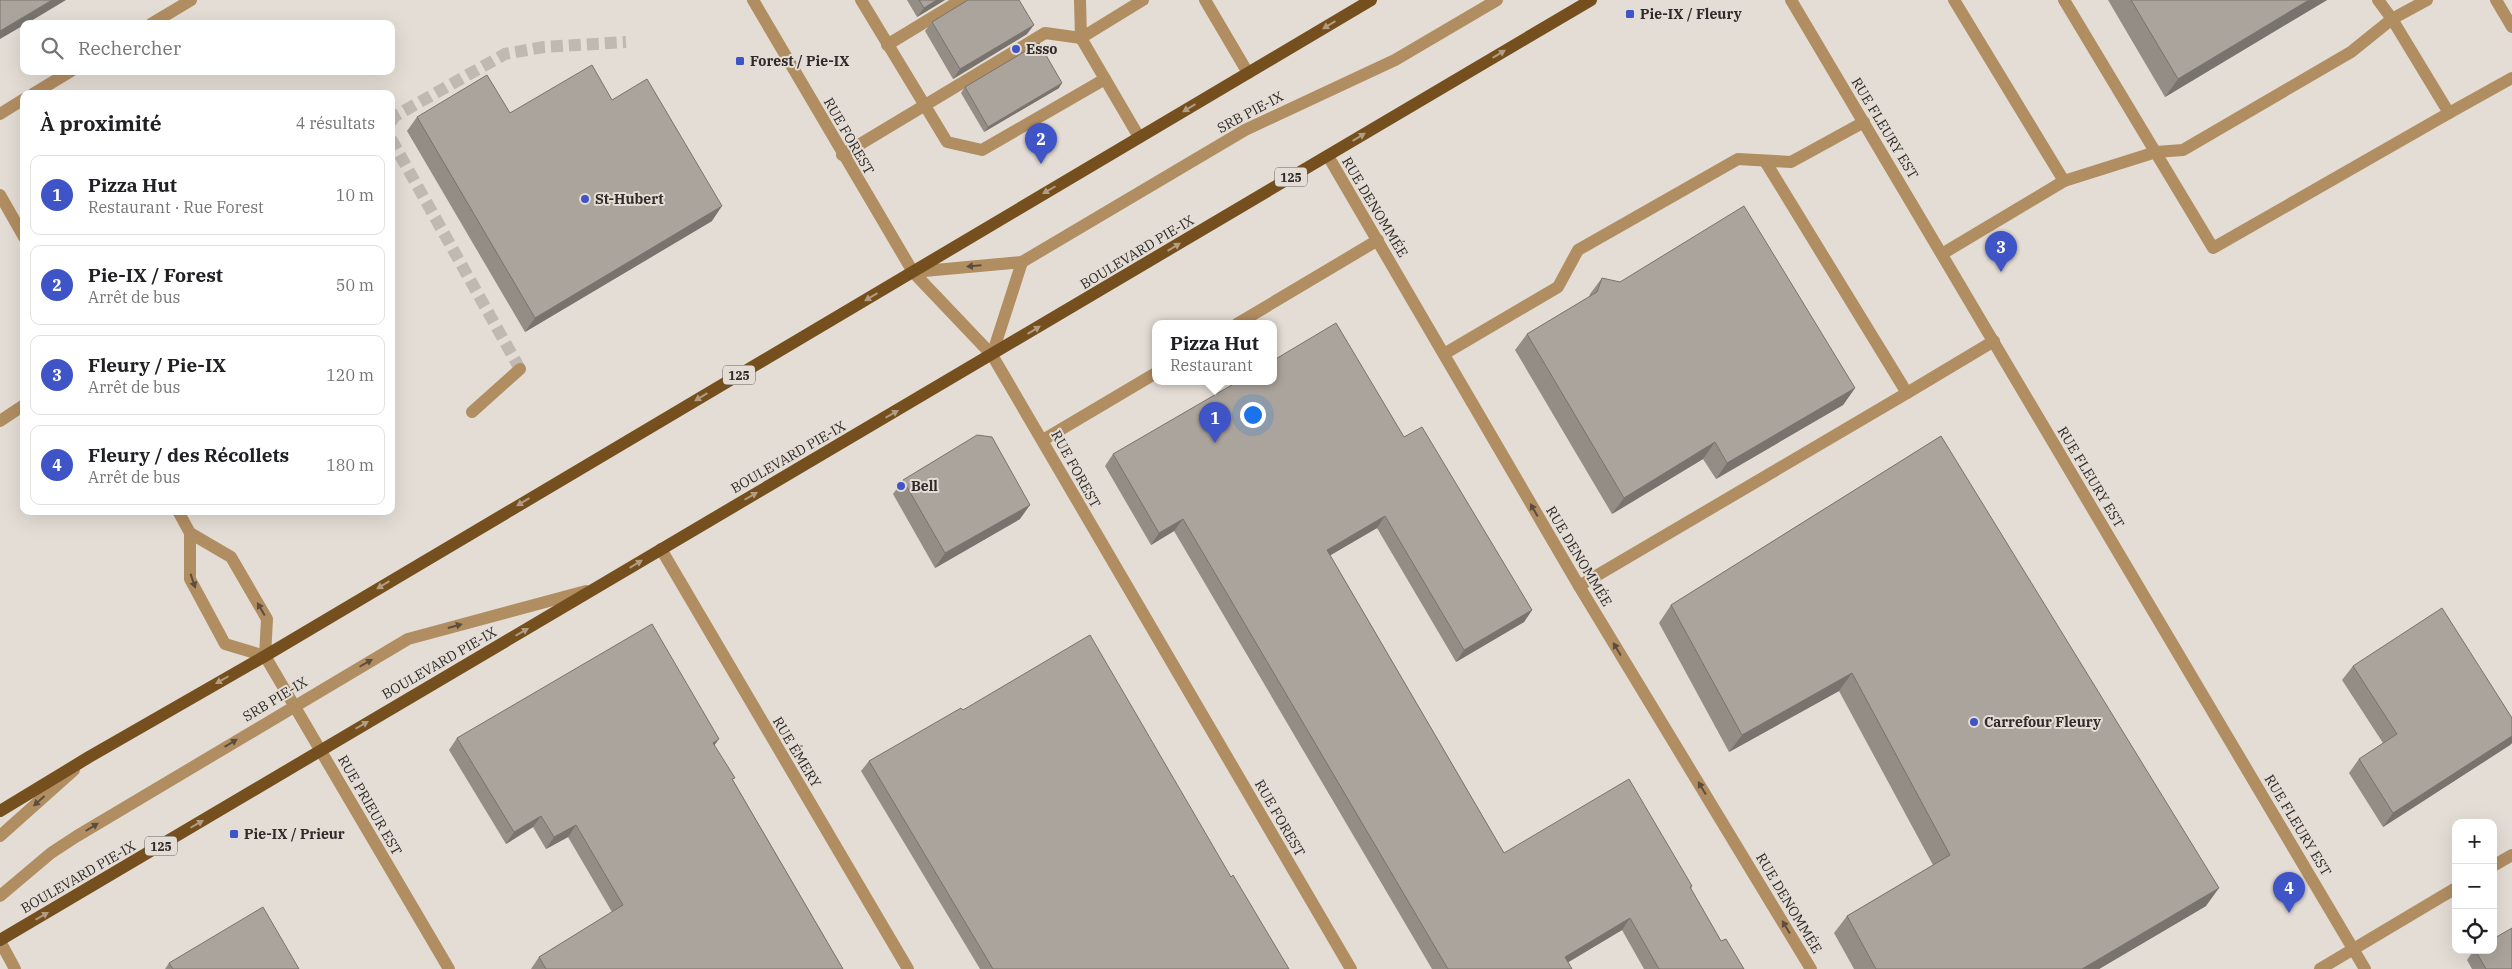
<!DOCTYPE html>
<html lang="fr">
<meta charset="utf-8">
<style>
body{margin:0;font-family:"IBM Plex Serif",serif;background:#f2f2f2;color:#202124}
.controls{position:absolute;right:15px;bottom:15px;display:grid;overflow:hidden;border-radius:10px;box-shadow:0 5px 20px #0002}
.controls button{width:45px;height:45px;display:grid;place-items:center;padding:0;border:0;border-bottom:1px solid #e0e0e0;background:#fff;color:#202124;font:25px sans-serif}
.you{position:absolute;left:1252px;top:414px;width:18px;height:18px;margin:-12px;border:4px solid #fff;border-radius:50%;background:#1a73e8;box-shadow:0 0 0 8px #1a73e833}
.badge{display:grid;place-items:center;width:32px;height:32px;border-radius:50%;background:#3e54c7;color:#fff;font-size:16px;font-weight:700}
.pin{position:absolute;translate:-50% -41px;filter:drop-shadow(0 1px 2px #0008)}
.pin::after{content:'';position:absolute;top:26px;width:18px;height:15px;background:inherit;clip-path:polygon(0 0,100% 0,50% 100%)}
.popup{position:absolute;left:1152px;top:320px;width:125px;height:65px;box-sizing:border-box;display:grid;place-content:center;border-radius:10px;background:#fff;filter:drop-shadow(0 1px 4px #0005);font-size:16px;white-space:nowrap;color:#757577}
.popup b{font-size:19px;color:#202124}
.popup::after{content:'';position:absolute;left:50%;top:100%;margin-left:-10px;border:10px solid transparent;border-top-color:#fff}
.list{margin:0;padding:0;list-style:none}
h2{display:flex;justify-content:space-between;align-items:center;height:65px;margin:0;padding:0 20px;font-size:21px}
h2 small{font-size:16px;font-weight:400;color:#757577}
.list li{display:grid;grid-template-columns:32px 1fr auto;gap:15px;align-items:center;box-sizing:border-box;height:80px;margin:0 10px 10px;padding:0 10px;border:1px solid #e0e0e0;border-radius:10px}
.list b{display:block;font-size:19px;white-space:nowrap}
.list p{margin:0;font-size:16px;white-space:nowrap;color:#757577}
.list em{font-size:16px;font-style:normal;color:#757577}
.icon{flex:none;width:28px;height:28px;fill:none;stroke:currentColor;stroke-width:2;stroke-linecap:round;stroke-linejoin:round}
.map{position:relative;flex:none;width:2512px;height:969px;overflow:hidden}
.search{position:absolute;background:#fff;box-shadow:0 5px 20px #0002;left:20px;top:20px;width:375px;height:55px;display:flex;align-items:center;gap:12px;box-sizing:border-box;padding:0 18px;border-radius:10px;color:#757577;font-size:19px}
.panel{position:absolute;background:#fff;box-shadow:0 5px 20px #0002;left:20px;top:90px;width:375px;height:425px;border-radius:10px}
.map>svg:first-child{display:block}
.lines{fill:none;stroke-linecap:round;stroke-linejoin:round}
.minor-tunnel{stroke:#c0b9b2;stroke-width:12;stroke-dasharray:12 6;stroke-linecap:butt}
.minor{stroke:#b18d62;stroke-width:12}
.major{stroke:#754f1d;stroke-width:12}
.wall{fill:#938d86}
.shaded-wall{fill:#78736d}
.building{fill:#aba49c;stroke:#78736d}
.oneway{fill:#b29d82}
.oneway2{fill:#5c4d3c}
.poi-dot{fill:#3e54c7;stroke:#e4ddd5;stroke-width:2}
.labels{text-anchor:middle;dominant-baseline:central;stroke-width:4;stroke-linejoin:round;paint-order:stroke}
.shield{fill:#e4ddd5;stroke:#65605c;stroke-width:1}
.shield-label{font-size:12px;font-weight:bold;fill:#2e2b28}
.poi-label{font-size:14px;font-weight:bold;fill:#2e2b28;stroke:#e4ddd5;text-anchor:start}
.street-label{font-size:14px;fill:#2e2b28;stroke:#e4ddd5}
</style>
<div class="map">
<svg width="2512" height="969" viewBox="0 0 2512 969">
<rect width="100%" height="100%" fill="#e4ddd5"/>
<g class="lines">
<g class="minor-tunnel">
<polyline points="391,122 395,116 505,54 544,47 626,42"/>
<polyline points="391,139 520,369"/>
</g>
<g class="minor">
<polyline points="753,0 913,272 992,355 1351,969"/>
<polyline points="861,0 947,142 982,150 1105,79"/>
<polyline points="1205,0 1248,73"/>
<polyline points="1791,0 2365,969"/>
<polyline points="1954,0 2064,181"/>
<polyline points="2064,0 2213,248 2449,113 2392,19 2378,0"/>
<polyline points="2496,0 2512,27"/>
<polyline points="151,24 191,0"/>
<polyline points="887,45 961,0"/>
<polyline points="33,94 71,71"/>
<polyline points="2449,113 2512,78"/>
<polyline points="0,114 24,99"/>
<polyline points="1139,137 1081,38 1143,0"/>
<polyline points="842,155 1045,33 1081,38 1080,0"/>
<polyline points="1328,156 1579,586 1811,969"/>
<polyline points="1765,161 1907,393 1994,341"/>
<polyline points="0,195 24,237"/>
<polyline points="1942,254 2064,181 2156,152 2183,150 2351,52 2392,19 2427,0"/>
<polyline points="913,272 1022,262 1245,130 1395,60 1497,0"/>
<polyline points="1237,324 1378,240"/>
<polyline points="1444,354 1558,287 1578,250 1738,159 1791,162 1864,122"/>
<polyline points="992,355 1022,262"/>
<polyline points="472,412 520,369"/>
<polyline points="0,421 24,405"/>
<polyline points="1043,440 1156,373"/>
<polyline points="178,511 190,533 190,579 225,644 265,656"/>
<polyline points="190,533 231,557 267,619 265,656"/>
<polyline points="661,549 908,969"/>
<polyline points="1579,586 1907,393"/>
<polyline points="265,656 449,969"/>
<polyline points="0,836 74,770"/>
<polyline points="2493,866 2512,855"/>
<polyline points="0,896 51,853 77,836 408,639 586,591"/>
<polyline points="0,941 15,969"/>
<polyline points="2320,969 2456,888"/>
</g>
<g class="major">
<polyline points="0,811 89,757 265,656 1371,0"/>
<polyline points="0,940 1591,0"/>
</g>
</g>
<g class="wall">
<polygon points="907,0 945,0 917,17"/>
<polygon points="2108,0 2327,0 2165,97"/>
<polygon points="932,22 1027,34 953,79 925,31"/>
<polygon points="965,87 1059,88 984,132 961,93"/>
<polygon points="612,100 712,221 525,332 407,131 417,117 510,113"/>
<polygon points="1602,278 1855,388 1843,405 1716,479 1703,459 1612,514 1515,350 1527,334 1589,297 1590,294"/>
<polygon points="1941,436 2206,906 2099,969 1854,969 1834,933 1847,916 1933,865 1839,691 1729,752 1659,623 1671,605"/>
<polygon points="1404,437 1532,610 1524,622 1456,662 1377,528 1330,555 1504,853 1692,886 1691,889 1721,941 1744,969 1644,969 1622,930 1568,962 1572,969 1432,969 1174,531 1151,545 1105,466 1113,454"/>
<polygon points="903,480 1020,519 935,568 893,494"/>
<polygon points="2353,666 2512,718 2512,743 2510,745 2383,827 2349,773 2359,759 2383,743 2342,680"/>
<polygon points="963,710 1231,877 1289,969 980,969 861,771 869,761"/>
<polygon points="457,738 714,746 733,780 843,969 531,969 539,957 612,912 568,837 546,849 533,827 506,844 449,750"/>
<polygon points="2474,950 2512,969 2472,969 2467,960"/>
<polygon points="169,963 299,969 165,969"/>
</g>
<g class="shaded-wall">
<polygon points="52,0 66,0 26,24 24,24 24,25 0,39 0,31"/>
<polygon points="937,0 945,0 917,17 924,8"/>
<polygon points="2309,0 2327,0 2165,97 2178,79"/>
<polygon points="1034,25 1027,34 953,79 960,69"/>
<polygon points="1062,83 1059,88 984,132 988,127"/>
<polygon points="722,206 712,221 525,332 535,318"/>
<polygon points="1855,388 1843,405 1716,479 1727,463"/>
<polygon points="1715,442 1703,459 1612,514 1624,498"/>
<polygon points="1030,505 1020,519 935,568 945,553"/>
<polygon points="1385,516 1377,528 1319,562 1327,550"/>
<polygon points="1183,519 1174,531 1151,545 1159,533"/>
<polygon points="1532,610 1524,622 1456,662 1464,650"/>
<polygon points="1852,673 1839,691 1729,752 1742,735"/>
<polygon points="2512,736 2512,743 2510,745 2383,827 2393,813"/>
<polygon points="719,739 711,750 713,743"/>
<polygon points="541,816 533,827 506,844 514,832"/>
<polygon points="576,825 568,837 546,849 554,837"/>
<polygon points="2219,888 2206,906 2099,969 2082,969"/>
<polygon points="1630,918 1622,930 1557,969 1565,957"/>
</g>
<g class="building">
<polygon points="0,0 52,0 0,31"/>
<polygon points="919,0 937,0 924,8"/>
<polygon points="968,0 1019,0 1034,25 960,69 932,22"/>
<polygon points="2131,0 2309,0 2178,79"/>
<polygon points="1039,43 1062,83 988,127 965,87"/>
<polygon points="592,65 612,100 647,79 722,206 535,318 417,117 487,75 510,113"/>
<polygon points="1744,206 1855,388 1727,463 1715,442 1624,498 1527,334 1597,292 1602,278 1620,282"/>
<polygon points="1336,323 1404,437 1422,427 1532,610 1464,650 1385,516 1327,550 1504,853 1629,779 1692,886 1690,887 1721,941 1726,939 1744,969 1659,969 1630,918 1565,957 1572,969 1448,969 1183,519 1159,533 1113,454 1237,382 1274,382 1274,360"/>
<polygon points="977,435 992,437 1030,505 945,553 903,480"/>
<polygon points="1941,436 2219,888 2082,969 1876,969 1847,916 1950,855 1852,673 1742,735 1671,605"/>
<polygon points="2442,608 2512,718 2512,736 2393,813 2359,759 2397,734 2353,666"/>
<polygon points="652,624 719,739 713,743 735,778 732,779 843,969 546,969 539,957 623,905 576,825 554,837 541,816 514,832 457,738"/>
<polygon points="1090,635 1231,877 1233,875 1289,969 993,969 869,761 961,708 963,710"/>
<polygon points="263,907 299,969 173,969 169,963"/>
<polygon points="2512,928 2512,969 2486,969 2475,950 2493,950 2493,939"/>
</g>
<defs><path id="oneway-solid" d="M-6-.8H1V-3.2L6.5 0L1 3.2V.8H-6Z" transform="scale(1.25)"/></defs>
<g class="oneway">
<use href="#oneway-solid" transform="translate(1329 25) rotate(149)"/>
<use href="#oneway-solid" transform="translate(1499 54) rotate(-31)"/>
<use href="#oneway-solid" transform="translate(1189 108) rotate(149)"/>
<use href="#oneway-solid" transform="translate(1359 137) rotate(-31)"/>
<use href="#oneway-solid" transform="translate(1049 190) rotate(150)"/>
<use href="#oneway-solid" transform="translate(1174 247) rotate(-31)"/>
<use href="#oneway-solid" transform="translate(871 297) rotate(149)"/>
<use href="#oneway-solid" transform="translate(1034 330) rotate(-31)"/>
<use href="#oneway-solid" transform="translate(701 397) rotate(149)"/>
<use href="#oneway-solid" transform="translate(892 414) rotate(-30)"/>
<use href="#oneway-solid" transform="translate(751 496) rotate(-30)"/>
<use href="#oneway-solid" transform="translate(523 502) rotate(149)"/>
<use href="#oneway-solid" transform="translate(636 564) rotate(-31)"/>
<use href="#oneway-solid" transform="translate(383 585) rotate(149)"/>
<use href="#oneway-solid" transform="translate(522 632) rotate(-30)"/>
<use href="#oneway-solid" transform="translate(222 680) rotate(150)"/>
<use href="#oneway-solid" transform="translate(362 725) rotate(-30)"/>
<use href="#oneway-solid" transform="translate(197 824) rotate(-30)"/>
<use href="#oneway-solid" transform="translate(42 916) rotate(-30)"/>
</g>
<g class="oneway2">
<use href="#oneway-solid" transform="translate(974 266) rotate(175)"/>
<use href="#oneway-solid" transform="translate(1534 510) rotate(-120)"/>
<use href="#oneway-solid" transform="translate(193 581) rotate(71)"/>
<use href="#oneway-solid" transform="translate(261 609) rotate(-120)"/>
<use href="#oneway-solid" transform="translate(455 626) rotate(-15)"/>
<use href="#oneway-solid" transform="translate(1617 649) rotate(-121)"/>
<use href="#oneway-solid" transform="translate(366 663) rotate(-30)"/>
<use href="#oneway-solid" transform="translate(231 743) rotate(-31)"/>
<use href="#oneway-solid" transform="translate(1702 788) rotate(-121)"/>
<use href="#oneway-solid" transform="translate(39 801) rotate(138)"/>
<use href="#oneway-solid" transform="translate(92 827) rotate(-32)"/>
<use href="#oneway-solid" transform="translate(1786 927) rotate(-121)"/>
</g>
<g class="poi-dot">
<rect x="1625" y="9" width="10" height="10" rx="2.5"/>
<circle cx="1016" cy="49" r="5"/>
<rect x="735" y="56" width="10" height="10" rx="2.5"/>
<circle cx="585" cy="199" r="5"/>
<circle cx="901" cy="486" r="5"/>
<circle cx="1974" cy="722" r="5"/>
<rect x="229" y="829" width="10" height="10" rx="2.5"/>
</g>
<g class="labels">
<g class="shield">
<rect x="1275" y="167.5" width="32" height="19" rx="4"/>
<rect x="723" y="365.5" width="32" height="19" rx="4"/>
<rect x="145" y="836.5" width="32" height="19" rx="4"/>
</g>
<g class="shield-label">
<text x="1291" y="177">125</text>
<text x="739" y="375">125</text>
<text x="161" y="846">125</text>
</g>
<g class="poi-label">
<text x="1640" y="14">Pie-IX / Fleury</text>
<text x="1026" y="49">Esso</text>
<text x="750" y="61">Forest / Pie-IX</text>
<text x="595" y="199">St-Hubert</text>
<text x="911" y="486">Bell</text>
<text x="1984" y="722">Carrefour Fleury</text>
<text x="244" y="834">Pie-IX / Prieur</text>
</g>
<g class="street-label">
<text transform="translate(1250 112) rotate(-28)">SRB PIE-IX</text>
<text transform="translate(1885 128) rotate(59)">RUE FLEURY EST</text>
<text transform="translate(849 136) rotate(60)">RUE FOREST</text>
<text transform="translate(1375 207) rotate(59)">RUE DENOMMÉE</text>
<text transform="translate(1137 252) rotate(-31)">BOULEVARD PIE-IX</text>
<text transform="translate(788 457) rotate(-30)">BOULEVARD PIE-IX</text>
<text transform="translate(1076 469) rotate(61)">RUE FOREST</text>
<text transform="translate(2091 477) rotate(59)">RUE FLEURY EST</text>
<text transform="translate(1579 556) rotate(59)">RUE DENOMMÉE</text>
<text transform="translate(439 663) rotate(-30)">BOULEVARD PIE-IX</text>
<text transform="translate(275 699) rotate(-31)">SRB PIE-IX</text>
<text transform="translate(797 752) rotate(59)">RUE ÉMERY</text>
<text transform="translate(370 805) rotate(60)">RUE PRIEUR EST</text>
<text transform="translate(1280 818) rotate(60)">RUE FOREST</text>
<text transform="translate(2298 825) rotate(59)">RUE FLEURY EST</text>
<text transform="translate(78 877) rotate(-30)">BOULEVARD PIE-IX</text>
<text transform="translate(1789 903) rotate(59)">RUE DENOMMÉE</text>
</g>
</g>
</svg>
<div class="controls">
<button>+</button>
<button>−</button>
<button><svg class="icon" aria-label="locate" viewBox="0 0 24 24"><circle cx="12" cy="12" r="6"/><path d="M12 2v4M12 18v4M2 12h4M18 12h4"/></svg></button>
</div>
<div class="you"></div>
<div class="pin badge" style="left:1215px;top:443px">1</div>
<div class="popup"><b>Pizza Hut</b>Restaurant</div>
<div class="pin badge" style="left:1041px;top:164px">2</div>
<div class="pin badge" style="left:2001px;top:272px">3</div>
<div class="pin badge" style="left:2289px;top:913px">4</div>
<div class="search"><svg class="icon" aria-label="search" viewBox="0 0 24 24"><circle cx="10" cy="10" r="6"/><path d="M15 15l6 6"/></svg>Rechercher</div>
<section class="panel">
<h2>À proximité<small>4 résultats</small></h2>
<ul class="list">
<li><span class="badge">1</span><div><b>Pizza Hut</b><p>Restaurant · Rue Forest</p></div><em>10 m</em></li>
<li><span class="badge">2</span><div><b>Pie-IX / Forest</b><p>Arrêt de bus</p></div><em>50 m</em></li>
<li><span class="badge">3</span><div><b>Fleury / Pie-IX</b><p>Arrêt de bus</p></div><em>120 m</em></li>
<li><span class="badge">4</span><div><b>Fleury / des Récollets</b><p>Arrêt de bus</p></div><em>180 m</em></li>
</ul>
</section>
</div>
